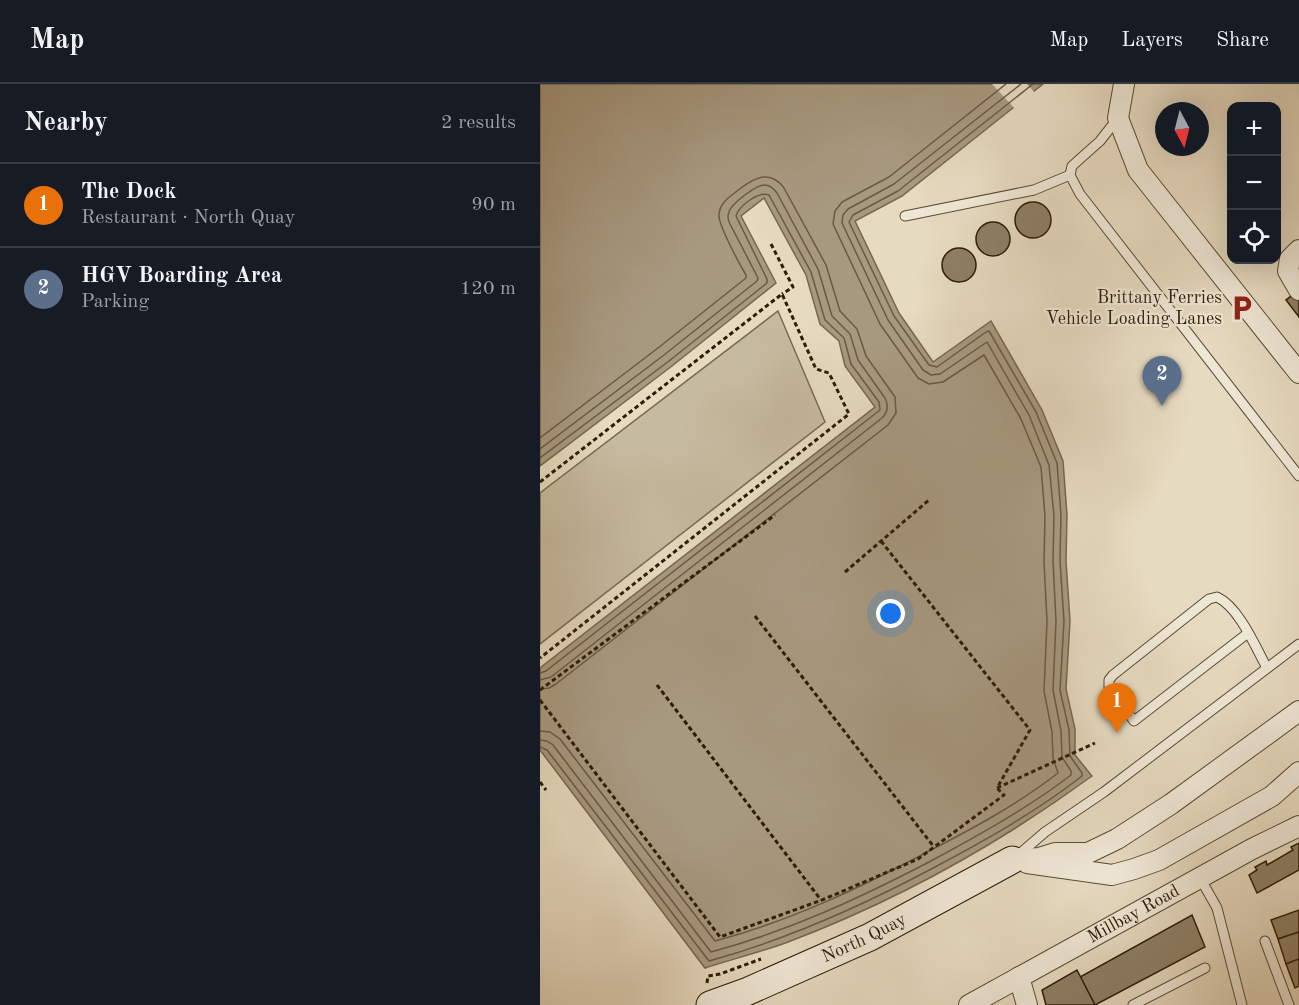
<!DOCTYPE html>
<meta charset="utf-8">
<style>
body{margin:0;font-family:"Old Standard TT",serif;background:#242831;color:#f1f3f6}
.controls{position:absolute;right:18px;top:18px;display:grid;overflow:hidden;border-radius:12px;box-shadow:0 6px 24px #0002}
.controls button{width:54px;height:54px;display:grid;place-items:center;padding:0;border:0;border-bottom:2px solid #363941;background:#171b24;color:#f1f3f6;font:30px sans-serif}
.compass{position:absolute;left:615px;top:18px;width:54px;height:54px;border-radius:50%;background:#171b24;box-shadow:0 6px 24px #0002;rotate:173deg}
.you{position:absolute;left:351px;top:530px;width:21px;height:21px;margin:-15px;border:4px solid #fff;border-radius:50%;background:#1a73e8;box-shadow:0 0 0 9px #1a73e833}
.badge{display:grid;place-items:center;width:39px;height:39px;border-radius:50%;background:#0f766e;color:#fff;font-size:20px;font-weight:700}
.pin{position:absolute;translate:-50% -50px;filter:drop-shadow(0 2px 3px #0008)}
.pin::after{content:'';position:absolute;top:32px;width:21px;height:18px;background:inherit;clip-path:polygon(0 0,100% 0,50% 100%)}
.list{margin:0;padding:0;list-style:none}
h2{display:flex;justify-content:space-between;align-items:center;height:78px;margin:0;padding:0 24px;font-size:26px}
h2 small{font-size:20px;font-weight:400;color:#9ea1a6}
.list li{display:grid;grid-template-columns:39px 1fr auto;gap:18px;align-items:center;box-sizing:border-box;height:84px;padding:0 24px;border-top:2px solid #363941}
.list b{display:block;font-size:22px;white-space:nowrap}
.list p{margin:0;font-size:20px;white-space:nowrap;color:#9ea1a6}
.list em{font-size:20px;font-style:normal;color:#9ea1a6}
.icon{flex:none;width:33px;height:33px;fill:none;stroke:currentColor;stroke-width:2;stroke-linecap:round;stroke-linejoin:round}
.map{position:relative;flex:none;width:759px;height:921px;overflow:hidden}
header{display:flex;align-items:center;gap:36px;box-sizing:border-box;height:84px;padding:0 30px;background:#171b24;border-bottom:2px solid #363941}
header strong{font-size:28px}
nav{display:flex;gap:33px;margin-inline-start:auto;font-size:21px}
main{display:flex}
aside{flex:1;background:#171b24}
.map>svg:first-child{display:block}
.green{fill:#c6baa0;stroke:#796b52;stroke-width:1.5}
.water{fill:#a79980;stroke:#76674e;stroke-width:1.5}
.pier{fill:#e6dac0}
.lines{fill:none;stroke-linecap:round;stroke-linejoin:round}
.shore{stroke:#6a5a42;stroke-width:1.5}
.building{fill:#8d7f66;stroke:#2c1c04;stroke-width:1.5}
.lane-casing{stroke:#5a4c33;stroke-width:11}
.street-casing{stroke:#5a4c33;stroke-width:22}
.secondary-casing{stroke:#2c1c04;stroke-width:29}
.path{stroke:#2c1c04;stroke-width:3;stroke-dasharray:4.5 3;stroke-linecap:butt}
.lane{stroke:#efe7d6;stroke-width:9}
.street{stroke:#efe7d6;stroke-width:20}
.secondary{stroke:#efe7d6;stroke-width:27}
.labels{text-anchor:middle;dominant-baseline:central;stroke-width:4.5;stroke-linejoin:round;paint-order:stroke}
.poi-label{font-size:18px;fill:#2c1c04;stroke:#efe7d6;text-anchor:end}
.street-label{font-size:18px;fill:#2c1c04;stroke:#efe7d6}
</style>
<header>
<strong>Map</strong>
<nav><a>Map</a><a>Layers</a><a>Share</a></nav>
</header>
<main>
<aside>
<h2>Nearby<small>2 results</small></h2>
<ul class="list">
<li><span class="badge" style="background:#e8710a">1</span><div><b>The Dock</b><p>Restaurant · North Quay</p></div><em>90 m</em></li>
<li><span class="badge" style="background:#5c6f8a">2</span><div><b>HGV Boarding Area</b><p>Parking</p></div><em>120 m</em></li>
</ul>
</aside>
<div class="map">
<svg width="759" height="921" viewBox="0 0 759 921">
<rect width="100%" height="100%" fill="#e6dac0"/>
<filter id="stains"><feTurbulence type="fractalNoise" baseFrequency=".00333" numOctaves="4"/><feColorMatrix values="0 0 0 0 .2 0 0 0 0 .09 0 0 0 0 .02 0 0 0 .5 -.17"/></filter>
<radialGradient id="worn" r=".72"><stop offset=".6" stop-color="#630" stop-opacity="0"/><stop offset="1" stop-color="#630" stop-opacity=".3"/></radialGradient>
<polygon class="green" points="238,227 285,338 0,560 0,409"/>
<path class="water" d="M0 0H503L362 112 315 137 359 229 393 278 451 237 502 326 523 377 527 431 526 477 530 537 526 605 535 645V671L552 692C459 760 356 817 248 858 221 868 193 875 165 884L0 666V584L335 323 305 282 299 257 280 240 266 191 224 114 201 132 236 199 132 282 0 382Z"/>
<polygon class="pier" points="452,0 487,0 496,10 475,25"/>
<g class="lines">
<g class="shore">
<path d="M0 354 118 264 206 194V191C200 181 179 142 179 132 179 120 188 114 197 107 212 95 230 84 244 104L286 181 300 227 317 245 326 272 355 313 356 329 348 341 16 600 9 604 0 605"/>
<path d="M0 365 124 271 217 197 218 194 189 138C188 134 187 133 189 128 191 120 216 101 224 101 230 101 233 104 237 109L278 185 292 232 310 250 318 276 345 314C349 322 348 328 342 334L11 593 0 596"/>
<path d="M0 374 129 277 227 199V195L196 132C199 122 218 107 229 111L271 188 285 236 304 254 311 280 339 318 340 326 6 587 0 589"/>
<path d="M0 647 10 648 20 655 175 857C250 837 320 804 389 767 434 744 478 720 518 689L513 674 512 648 504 607 507 537 504 478 505 432 501 383 481 335 444 271 403 298 389 300 378 294 340 240 293 140 295 127 302 118 349 93 466 0"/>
<path d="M0 656 7 657 13 661 171 868C249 847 320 814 391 777 439 751 488 724 531 691V687L522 673 521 647 513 606 516 537 513 477 514 432 509 381 489 331 447 258 400 290 391 291 383 286 348 236 302 139 303 131 308 125 354 100 481 0"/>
<path d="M0 663 7 666 169 877C249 855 322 822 395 783 446 756 496 728 542 692V689L530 672 529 646 520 606 524 537 520 477 521 431 517 379 496 328 449 247 446 248 397 283 389 281 354 232 309 138 313 131 358 107 493 0"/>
</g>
</g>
<g class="building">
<circle cx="493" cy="136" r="18"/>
<circle cx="453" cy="155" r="17"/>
<circle cx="419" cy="181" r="17"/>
<polygon points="759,206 759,233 746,216"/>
<polygon points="759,759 759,786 717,809 709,791 717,786 715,783 726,777 727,781 753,766 751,763"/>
<polygon points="759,826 759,848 738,855 731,836"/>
<polygon points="652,831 665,863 555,921 540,893"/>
<polygon points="759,848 759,875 746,880 738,855"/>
<polygon points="759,875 759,902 755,904 746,880"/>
<polygon points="537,886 555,921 506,921 502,906"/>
</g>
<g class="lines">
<g class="lane-casing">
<g id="lane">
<polyline points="578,34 560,57 532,82 530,91 540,110 759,392"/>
<polyline points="365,132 494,106 530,91"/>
<path d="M708 549 594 637 569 603V596L573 591 669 515 677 513C699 523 716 564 727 584"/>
<polyline points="476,773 505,748 564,708 759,560"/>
<polyline points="660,794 677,824 702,921"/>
<polyline points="725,857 749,921"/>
<polyline points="593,921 665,884"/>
</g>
</g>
<g class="street-casing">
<g id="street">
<polyline points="584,0 578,34 598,86 759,289"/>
<polyline points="759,206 748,187 750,175 759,166"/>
<polyline points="472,776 499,774 515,769 548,769 577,755 631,720 759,627"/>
<polyline points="487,779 572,791 594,785 619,776 732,712 759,688"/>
<polyline points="479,893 487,921"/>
<path id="s1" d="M429 921 712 765 759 742"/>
</g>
</g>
<g class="secondary-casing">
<g id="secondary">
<path id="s2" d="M170 921 206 908 330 853 472 776"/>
</g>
</g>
<g class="path">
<polyline points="231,160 253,203 242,210"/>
<polyline points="0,398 242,210 276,285 289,289 309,330 0,574"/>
<polyline points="341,457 490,646 457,704 555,659"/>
<polyline points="305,488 389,416"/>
<polyline points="215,532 394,763"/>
<polyline points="117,601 281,816"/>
<polyline points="0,606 235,431"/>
<polyline points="0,616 180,853 282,816 378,775 464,711 457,704"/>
<polyline points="0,698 6,706"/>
<polyline points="167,899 168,892 180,890 221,875"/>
</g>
<use href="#lane" class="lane"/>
<use href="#street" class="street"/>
<use href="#secondary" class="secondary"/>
</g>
<defs>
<g id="parking-bare" transform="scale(2.07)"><path d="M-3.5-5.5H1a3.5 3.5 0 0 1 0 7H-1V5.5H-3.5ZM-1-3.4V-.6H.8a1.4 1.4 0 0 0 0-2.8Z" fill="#8f2418" stroke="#efe7d6" stroke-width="2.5" paint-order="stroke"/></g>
</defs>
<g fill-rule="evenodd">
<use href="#parking-bare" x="702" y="224"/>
</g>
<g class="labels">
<g class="poi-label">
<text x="682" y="214">Brittany Ferries<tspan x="682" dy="21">Vehicle Loading Lanes</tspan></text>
</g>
<g class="street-label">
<text stroke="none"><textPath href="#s1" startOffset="188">Millbay Road</textPath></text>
<text stroke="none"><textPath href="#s2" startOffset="168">North Quay</textPath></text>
</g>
</g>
<rect width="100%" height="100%" filter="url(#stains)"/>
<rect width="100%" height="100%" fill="url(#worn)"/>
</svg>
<div class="controls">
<button>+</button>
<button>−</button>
<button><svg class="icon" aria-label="locate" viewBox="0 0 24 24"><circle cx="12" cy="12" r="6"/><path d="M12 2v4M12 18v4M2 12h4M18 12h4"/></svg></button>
</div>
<svg class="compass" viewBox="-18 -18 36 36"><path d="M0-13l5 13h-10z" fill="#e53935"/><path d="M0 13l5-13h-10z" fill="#9ea1a6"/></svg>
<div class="you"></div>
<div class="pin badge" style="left:577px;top:649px;background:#e8710a">1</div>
<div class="pin badge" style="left:622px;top:322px;background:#5c6f8a">2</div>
</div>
</main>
